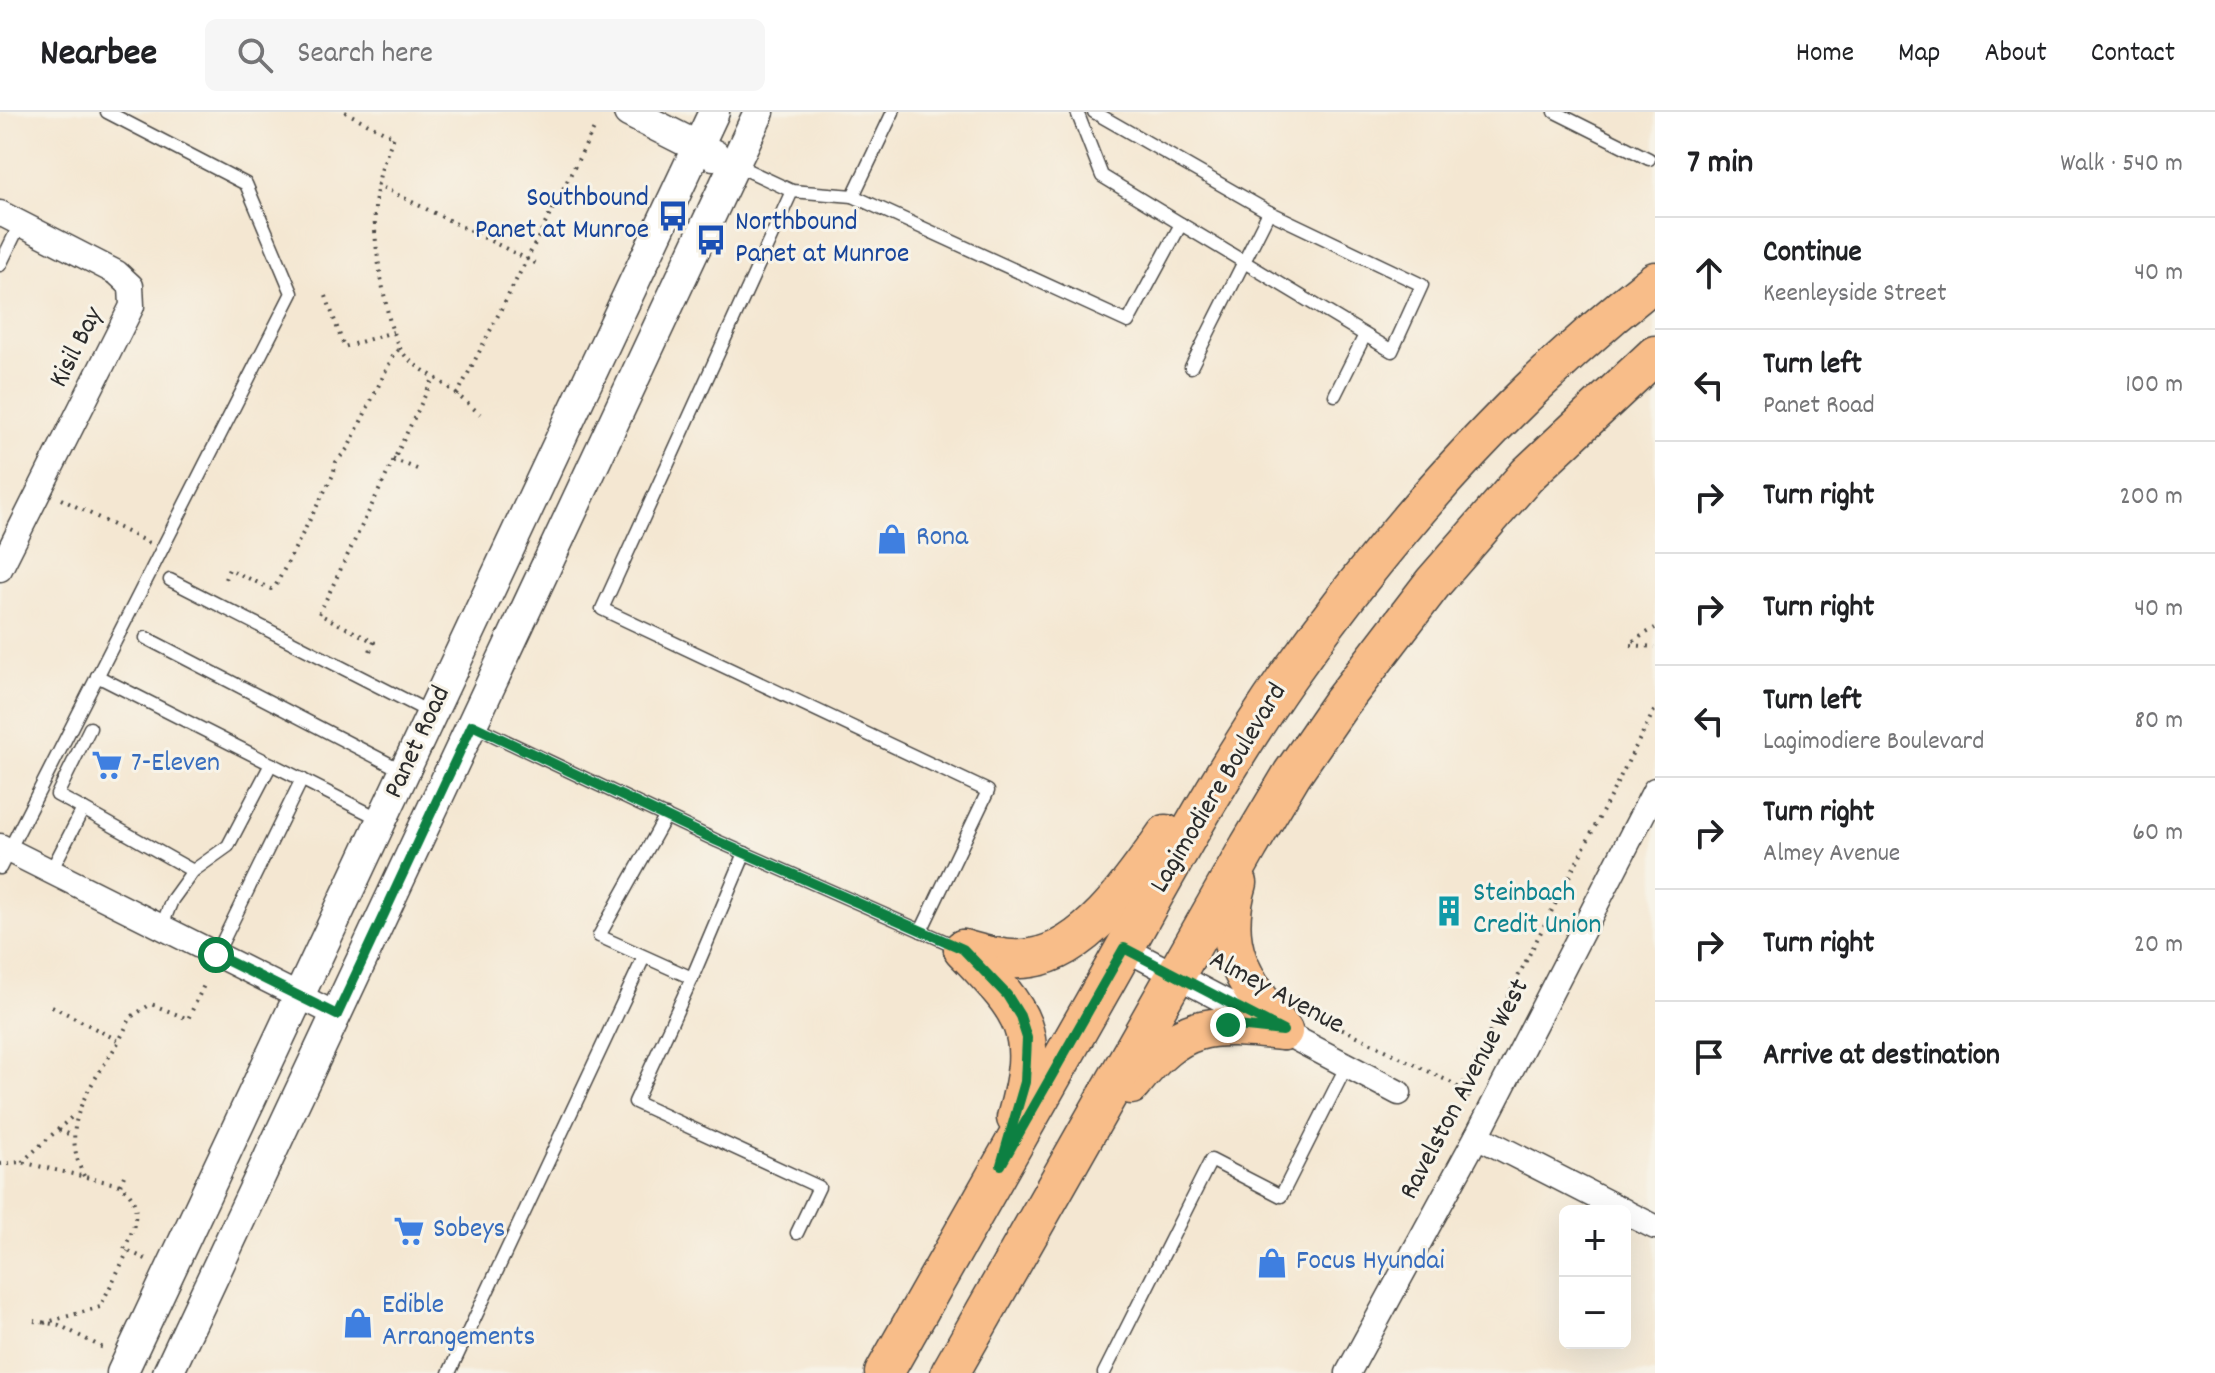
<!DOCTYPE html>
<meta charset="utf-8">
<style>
body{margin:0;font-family:Dekko,sans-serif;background:#f6f6f6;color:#202124}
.controls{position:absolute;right:24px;bottom:24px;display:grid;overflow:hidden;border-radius:12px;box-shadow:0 8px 32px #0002}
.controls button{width:72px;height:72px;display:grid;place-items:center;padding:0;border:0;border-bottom:2px solid #e0e0e0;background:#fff;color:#202124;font:40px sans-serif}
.stop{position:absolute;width:24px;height:24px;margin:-18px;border:6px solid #0b8043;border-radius:50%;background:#fff}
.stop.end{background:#0b8043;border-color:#fff;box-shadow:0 2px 8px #0008}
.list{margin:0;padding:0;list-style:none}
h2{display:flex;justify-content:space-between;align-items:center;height:104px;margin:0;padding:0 32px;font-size:34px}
h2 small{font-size:26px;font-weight:400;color:#757577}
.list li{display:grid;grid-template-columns:52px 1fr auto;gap:24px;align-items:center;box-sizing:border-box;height:112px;padding:0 32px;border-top:2px solid #e0e0e0}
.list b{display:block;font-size:30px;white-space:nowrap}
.list p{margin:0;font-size:26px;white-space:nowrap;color:#757577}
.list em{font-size:26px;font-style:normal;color:#757577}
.icon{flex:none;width:44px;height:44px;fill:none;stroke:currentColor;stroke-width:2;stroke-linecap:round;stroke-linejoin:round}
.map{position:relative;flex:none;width:1655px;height:1261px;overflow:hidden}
header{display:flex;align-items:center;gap:48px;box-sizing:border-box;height:112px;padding:0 40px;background:#fff;border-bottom:2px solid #e0e0e0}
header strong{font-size:38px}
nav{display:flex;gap:44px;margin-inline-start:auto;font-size:28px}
.search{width:560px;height:72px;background:#f6f6f6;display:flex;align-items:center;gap:20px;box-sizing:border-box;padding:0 28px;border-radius:12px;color:#757577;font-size:30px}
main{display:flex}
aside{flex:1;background:#fff}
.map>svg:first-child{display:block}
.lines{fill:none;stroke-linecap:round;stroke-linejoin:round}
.service-casing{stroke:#494744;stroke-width:15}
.minor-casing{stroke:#494744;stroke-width:27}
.tertiary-casing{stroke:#494744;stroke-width:33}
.primary-casing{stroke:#494744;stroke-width:41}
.path{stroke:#494744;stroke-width:4;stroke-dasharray:2 6;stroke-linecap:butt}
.service{stroke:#fff;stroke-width:12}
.minor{stroke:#fff;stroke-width:24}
.tertiary{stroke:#fff;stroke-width:30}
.primary{stroke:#f8bd89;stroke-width:38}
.route{stroke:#0b8043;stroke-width:10}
.labels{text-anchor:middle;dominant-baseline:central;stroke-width:6;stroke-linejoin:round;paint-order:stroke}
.transit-label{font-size:28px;fill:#164399;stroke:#f7f3e8;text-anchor:end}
.street-label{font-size:28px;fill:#2b2b2b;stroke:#f7f3e8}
.shop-label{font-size:28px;fill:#366cbe;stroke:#f7f3e8;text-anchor:start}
.culture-label{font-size:28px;fill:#0d838f;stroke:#f7f3e8;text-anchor:start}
</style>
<header>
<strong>Nearbee</strong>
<div class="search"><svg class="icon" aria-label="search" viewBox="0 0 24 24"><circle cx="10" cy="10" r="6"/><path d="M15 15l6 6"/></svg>Search here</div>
<nav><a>Home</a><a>Map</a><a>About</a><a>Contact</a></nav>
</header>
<main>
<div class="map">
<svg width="1655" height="1261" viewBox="0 0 1655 1261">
<rect width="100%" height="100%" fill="#f7f3e8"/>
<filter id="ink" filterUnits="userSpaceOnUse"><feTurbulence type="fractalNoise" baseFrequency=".0125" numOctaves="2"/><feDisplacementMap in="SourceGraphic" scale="16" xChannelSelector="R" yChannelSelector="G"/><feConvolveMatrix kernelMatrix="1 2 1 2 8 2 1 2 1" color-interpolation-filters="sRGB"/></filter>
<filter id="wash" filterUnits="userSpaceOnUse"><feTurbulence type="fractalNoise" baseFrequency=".006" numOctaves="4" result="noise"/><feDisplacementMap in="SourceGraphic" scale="32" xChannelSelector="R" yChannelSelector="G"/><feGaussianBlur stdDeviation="1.8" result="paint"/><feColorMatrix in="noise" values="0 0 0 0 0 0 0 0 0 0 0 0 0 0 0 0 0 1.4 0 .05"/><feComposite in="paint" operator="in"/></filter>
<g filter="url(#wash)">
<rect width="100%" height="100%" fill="#f4e7d2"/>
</g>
<g filter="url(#ink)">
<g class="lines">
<g class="service-casing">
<g id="service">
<polyline points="1094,0 1269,100 1422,173 1392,239 1181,112"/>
<polyline points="1555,0 1649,47"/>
<polyline points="734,52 792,79 602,497 988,679 921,819"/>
<polyline points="792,79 853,84 893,0"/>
<polyline points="853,84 1128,210 1181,112 1102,64 1077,0"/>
<polyline points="0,153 20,112"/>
<polyline points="1191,255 1269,100"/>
<polyline points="1335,283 1365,223"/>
<polyline points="170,468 431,601"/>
<polyline points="146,526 405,660"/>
<polyline points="97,564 380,707"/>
<polyline points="472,613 717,729 960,836"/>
<polyline points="83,697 57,683 90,616"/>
<polyline points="666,704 599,824 692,866 745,741"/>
<polyline points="0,756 292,181 246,72 107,0"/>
<polyline points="51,759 83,697 193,759 172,788 161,816"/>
<polyline points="193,759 228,734 271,652"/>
<polyline points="216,843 302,667"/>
<polyline points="692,866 635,990 819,1075 797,1121"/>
<polyline points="449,1261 644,845"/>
<polyline points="1104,1261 1211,1048 1281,1084 1347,953"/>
</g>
</g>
<g class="minor-casing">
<g id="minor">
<polyline points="0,101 117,161 131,174 132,194 0,457"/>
<polyline points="0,734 337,903"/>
<polyline points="1124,836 1399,981"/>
<polyline points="1477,1024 1624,1099"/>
<polyline points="1625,1100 1655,1115"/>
<polyline points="1348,1261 1477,1024 1655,678"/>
</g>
</g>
<g class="tertiary-casing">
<g id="tertiary">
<polyline points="629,0 714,43"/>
<polyline points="122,1261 714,0"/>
<polyline points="168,1261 759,0"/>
</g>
</g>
<g class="primary-casing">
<g id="primary">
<path d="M1238 771C1218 837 1245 869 1283 919"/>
<path d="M963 837C984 843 1008 850 1031 846 1088 838 1135 766 1166 722"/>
<path d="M963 837C1023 900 1042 917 1016 1006"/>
<path d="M1131 973C1182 909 1207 911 1283 919"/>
<path d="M884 1261C957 1134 1029 1006 1101 878 1161 772 1218 664 1288 564 1392 417 1513 280 1655 169"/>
<polyline points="950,1261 1249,734 1292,662 1341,591 1433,471 1528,362 1655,243"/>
</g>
</g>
<g class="path">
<path d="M345 0 394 25C367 81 373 123 384 182 388 201 391 224 403 241 411 252 425 259 437 267 452 278 466 290 480 302"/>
<polyline points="376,72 537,152"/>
<polyline points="326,184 344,235 393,220"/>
<polyline points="457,283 596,13"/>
<polyline points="393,347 417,357"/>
<polyline points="61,387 149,431"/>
<polyline points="225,467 229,457 271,477 276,473 333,363 336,350 348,336 394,242 400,236"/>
<polyline points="1633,529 1655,516"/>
<polyline points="1631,533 1655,535"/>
<polyline points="370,539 374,530 319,502 434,265"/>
<polyline points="1296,885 1329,910 1454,972 1471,986"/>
<polyline points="52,894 119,929 131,905 151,892 188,907 205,871"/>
<polyline points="1460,978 1655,597"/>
<polyline points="59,1018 73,1024"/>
<polyline points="22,1050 75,1002"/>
<path d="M0 1052 21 1050 120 1073C144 1090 136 1114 124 1137L148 1148"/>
<path d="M84 1064C57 1010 92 974 119 929"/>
<polyline points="120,1073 124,1064"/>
<polyline points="34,1209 59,1213 105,1237"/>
<polyline points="44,1211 100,1195 128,1139"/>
</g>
<use href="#service" class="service"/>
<use href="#minor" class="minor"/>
<use href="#tertiary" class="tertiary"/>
<use href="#primary" class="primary"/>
</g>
</g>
<g class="lines" filter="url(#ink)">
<polyline class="route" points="216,843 337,903 472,613 717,729 963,837 1007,883 1020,904 1027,926 1025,970 1001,1053 1124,836 1283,919 1228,913"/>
</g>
<defs>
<g id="bus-bare" transform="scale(2.4)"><path d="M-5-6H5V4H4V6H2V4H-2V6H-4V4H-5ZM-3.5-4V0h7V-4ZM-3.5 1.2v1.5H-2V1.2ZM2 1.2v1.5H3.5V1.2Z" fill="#1a4fb4" stroke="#f7f3e8" stroke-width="2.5" paint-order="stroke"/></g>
<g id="shop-bare" transform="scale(2.4)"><path d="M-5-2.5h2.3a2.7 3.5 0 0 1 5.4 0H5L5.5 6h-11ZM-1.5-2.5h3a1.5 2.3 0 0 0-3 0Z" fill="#3f7fe0" stroke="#f7f3e8" stroke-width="2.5" paint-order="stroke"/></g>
<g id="supermarket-bare" transform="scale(2.4)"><path d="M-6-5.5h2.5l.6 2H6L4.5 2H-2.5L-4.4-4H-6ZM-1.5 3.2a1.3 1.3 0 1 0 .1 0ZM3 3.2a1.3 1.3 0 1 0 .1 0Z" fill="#3f7fe0" stroke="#f7f3e8" stroke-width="2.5" paint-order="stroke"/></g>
<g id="building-bare" transform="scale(2.4)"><path d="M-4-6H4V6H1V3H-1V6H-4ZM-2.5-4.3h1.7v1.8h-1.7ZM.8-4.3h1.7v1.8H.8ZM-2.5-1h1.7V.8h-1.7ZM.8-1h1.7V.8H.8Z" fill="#0f9aa8" stroke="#f7f3e8" stroke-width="2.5" paint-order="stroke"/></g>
</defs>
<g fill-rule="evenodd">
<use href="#bus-bare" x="673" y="104"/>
<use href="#bus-bare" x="711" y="128"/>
<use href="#shop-bare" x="892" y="427"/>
<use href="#supermarket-bare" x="107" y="653"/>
<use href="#building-bare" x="1449" y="799"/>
<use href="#supermarket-bare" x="409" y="1119"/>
<use href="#shop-bare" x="1272" y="1151"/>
<use href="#shop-bare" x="358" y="1211"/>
</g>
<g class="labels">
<g class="transit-label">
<text x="649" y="88">Southbound<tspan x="649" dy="32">Panet at Munroe</tspan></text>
<text x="735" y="112" text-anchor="start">Northbound<tspan x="735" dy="32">Panet at Munroe</tspan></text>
</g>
<g class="street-label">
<text transform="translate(78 236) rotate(-63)">Kisil Bay</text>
<text transform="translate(419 631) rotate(-65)">Panet Road</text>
<text transform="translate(1220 677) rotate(-59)">Lagimodiere Boulevard</text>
<text transform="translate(1276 882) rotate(28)">Almey Avenue</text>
<text transform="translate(1466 978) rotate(-62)">Ravelston Avenue West</text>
</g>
<g class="shop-label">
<text x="916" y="427">Rona</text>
<text x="131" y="653">7-Eleven</text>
<text x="433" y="1119">Sobeys</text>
<text x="1296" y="1151">Focus Hyundai</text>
<text x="382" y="1195">Edible<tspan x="382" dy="32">Arrangements</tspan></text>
</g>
<g class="culture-label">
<text x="1473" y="783">Steinbach<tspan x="1473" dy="32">Credit Union</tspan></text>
</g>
</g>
</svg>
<div class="controls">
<button>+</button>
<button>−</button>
</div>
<div class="stop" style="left:216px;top:843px"></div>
<div class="stop end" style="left:1228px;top:913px"></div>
</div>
<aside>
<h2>7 min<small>Walk · 540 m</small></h2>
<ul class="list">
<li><svg class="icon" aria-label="ahead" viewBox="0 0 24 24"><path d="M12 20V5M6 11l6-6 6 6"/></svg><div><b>Continue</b><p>Keenleyside Street</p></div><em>40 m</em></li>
<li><svg class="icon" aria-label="left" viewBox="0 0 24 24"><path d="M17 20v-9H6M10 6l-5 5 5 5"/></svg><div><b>Turn left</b><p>Panet Road</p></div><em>100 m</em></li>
<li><svg class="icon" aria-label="right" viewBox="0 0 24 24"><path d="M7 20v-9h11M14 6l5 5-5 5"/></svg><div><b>Turn right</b></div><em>200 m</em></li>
<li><svg class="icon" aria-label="right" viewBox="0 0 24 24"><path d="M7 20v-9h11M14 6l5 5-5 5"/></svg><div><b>Turn right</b></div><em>40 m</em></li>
<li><svg class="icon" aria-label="left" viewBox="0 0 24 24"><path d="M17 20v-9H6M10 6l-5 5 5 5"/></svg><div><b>Turn left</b><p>Lagimodiere Boulevard</p></div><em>80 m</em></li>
<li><svg class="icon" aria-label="right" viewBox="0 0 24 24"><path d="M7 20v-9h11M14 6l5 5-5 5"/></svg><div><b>Turn right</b><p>Almey Avenue</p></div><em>60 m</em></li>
<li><svg class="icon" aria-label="right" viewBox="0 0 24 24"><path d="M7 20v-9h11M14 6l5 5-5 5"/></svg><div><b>Turn right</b></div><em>20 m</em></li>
<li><svg class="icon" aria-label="arrive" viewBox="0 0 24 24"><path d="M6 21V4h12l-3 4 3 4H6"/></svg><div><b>Arrive at destination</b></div></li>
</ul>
</aside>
</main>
